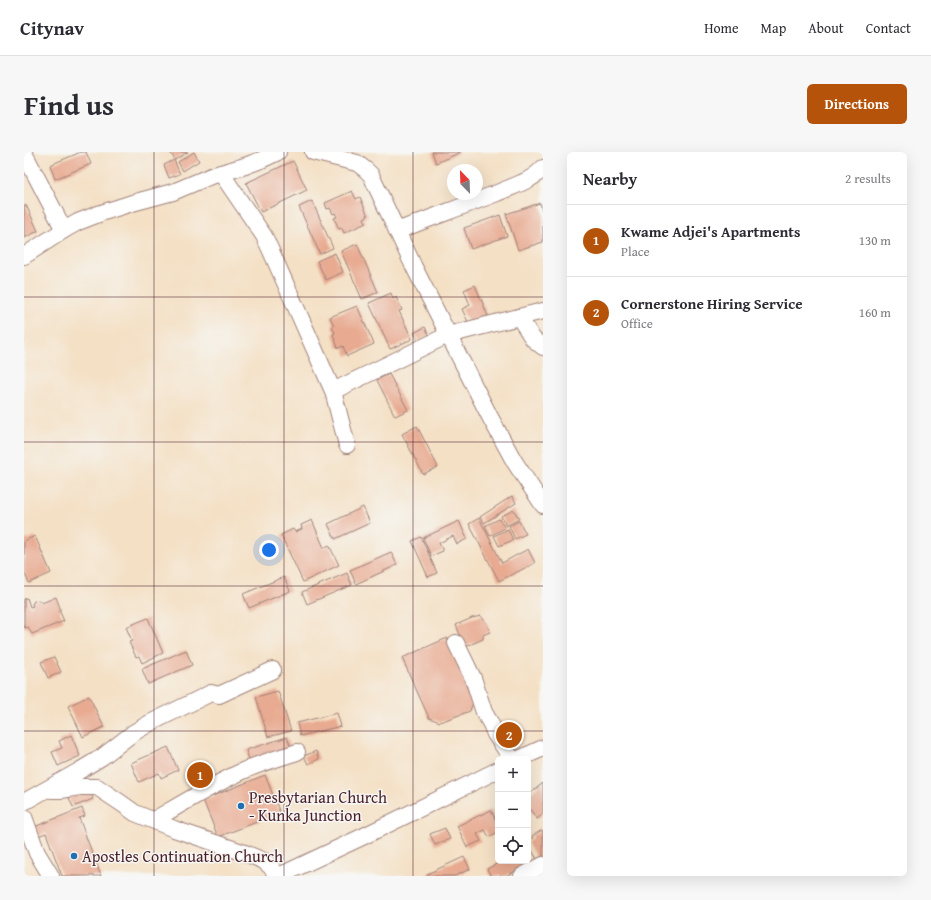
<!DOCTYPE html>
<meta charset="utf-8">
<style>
body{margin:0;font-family:"Gentium Book Plus",serif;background:#f7f7f7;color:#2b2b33}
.controls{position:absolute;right:12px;bottom:12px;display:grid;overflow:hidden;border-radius:6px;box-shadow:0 4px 16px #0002}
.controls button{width:36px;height:36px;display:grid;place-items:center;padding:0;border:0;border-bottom:1px solid #e1e1e2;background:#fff;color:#2b2b33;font:20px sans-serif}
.compass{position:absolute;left:423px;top:12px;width:36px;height:36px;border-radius:50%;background:#fff;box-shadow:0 4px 16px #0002;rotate:337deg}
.you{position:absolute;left:245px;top:398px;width:14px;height:14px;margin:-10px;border:3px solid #fff;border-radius:50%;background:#1a73e8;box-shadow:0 0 0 6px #1a73e833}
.badge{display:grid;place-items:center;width:26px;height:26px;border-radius:50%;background:#b45309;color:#fff;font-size:13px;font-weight:700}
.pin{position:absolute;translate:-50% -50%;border:2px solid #fff;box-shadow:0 1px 4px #0006}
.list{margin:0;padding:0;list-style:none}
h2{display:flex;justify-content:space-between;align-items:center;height:52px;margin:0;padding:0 16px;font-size:17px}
h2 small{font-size:13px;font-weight:400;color:#7c7c81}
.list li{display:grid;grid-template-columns:26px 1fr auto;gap:12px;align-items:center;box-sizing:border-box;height:72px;padding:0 16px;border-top:1px solid #e1e1e2}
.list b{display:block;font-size:15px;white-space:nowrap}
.list p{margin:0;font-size:13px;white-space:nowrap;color:#7c7c81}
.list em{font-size:13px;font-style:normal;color:#7c7c81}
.icon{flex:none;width:22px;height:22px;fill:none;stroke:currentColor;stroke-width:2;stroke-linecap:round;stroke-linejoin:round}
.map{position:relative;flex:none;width:519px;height:724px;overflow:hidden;border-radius:6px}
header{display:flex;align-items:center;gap:24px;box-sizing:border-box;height:56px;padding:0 20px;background:#fff;border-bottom:1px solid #e1e1e2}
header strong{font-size:19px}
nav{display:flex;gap:22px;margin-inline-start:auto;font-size:14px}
.intro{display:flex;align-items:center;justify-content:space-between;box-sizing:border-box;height:96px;padding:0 24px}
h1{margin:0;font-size:28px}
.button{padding:10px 18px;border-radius:6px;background:#b45309;color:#fff;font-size:14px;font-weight:700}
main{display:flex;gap:24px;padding:0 24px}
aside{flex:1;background:#fff;border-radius:6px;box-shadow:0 4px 16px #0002}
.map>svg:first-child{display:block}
.building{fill:#e8aa91}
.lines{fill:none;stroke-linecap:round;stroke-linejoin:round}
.minor-casing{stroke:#9f8078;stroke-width:18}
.minor{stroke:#fff;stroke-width:16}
.grid{fill:none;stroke:#4a1f2b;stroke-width:1;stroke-opacity:0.55}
.poi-dot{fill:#1f6fb2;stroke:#f6f6f2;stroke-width:1.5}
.labels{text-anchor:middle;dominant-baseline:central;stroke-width:3;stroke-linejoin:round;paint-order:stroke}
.poi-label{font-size:16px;fill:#4a1f2b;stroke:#f6f6f2;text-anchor:start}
</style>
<header>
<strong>Citynav</strong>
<nav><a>Home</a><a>Map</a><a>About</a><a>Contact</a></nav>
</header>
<div class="intro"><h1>Find us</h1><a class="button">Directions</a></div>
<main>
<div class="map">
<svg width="519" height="724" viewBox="0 0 519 724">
<rect width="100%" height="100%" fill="#f6f6f2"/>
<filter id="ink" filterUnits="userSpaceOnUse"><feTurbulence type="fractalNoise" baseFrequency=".025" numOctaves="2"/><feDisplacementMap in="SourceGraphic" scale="8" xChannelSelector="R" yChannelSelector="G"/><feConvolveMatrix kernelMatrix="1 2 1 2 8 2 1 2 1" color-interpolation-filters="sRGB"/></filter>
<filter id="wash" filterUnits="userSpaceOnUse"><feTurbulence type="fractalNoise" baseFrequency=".012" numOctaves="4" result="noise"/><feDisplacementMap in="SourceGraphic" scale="16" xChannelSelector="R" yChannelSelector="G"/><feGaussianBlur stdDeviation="0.9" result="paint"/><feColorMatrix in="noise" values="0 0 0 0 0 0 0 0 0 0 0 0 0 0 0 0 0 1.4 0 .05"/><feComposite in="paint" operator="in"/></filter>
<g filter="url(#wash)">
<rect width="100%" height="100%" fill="#f4e0c5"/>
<g id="blocks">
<g class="building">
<polygon points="57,0 62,0 67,12 31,27 26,13"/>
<polygon points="146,0 164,0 151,8"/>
<polygon points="170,0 175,9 159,19 154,10"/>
<polygon points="408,0 437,0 412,11"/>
<polygon points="150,8 156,22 145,26 140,13"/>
<polygon points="269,9 283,38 237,60 222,31"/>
<polygon points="328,39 332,47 336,45 344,64 340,66 342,71 320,81 318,76 315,77 310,66 313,65 311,61 309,62 306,56 303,57 301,51"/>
<polygon points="288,49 309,96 296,102 275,55"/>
<polygon points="516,51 519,61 519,90 494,98 482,62"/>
<polygon points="2,53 14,79 0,86 0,54"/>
<polygon points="476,63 483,84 447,97 440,76"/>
<polygon points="333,92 354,140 338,147 317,99"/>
<polygon points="311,101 319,120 302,128 293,109"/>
<polygon points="451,133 464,164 445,172 438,157 446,153 440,138"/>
<polygon points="367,141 369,147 372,145 378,158 375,159 388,187 366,197 345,151"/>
<polygon points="333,154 350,192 323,204 319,194 314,196 309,182 311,181 308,175 310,174 306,165"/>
<polygon points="401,175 405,183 395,189 390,181"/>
<polygon points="365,222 384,258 371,264 353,228"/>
<polygon points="393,274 414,315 399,322 378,282"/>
<polygon points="488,344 492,351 460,371 456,365"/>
<polygon points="339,355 346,371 311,387 304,372"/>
<polygon points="490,358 495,367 482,374 477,364"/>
<polygon points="455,366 478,411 504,397 511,411 475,429 445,372"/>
<polygon points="475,367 481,376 466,384 461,374"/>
<polygon points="288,368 300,396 305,393 315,413 279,430 257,383 269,377 271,380 278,377 277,373"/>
<polygon points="435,369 443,387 433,392 429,384 415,391 419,399 407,404 399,386"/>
<polygon points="495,369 502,382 491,387 485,374"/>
<polygon points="484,377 489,388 475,394 470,384"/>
<polygon points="11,384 27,421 5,431 0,420 0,389"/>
<polygon points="397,385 413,421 404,425 388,389"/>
<polygon points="367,400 373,413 332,432 326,418"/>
<polygon points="323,421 328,433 283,452 278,440"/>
<polygon points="260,425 266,439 225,456 219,442"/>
<polygon points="32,445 36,456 36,460 40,469 8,482 4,475 1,476 0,474 0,447 3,446 6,455 9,454 8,452 10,449 15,448 18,451"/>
<polygon points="457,464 463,472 466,480 459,483 459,487 441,495 432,473 448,466"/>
<polygon points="124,466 139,501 118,511 115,504 112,505 105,490 108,489 102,475"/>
<polygon points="423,486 449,550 446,559 416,570 405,566 378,506"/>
<polygon points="162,498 168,513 124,532 118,517"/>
<polygon points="30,505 37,520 24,526 17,510"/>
<polygon points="254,539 267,579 244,585 232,545"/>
<polygon points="65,544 80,575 59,585 44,554"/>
<polygon points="313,561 317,574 276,584 273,571"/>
<polygon points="47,583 56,604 34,614 28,600 38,596 35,589"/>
<polygon points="263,585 268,598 226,611 222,598"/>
<polygon points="144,595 154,618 137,626 135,621 115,630 107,611"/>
<polygon points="292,599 295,607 284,612 280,604"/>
<polygon points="182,609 190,629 170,637 162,617"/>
<polygon points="241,623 256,661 194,685 179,648"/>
<polygon points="519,631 519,662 513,667 504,655 504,643"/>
<polygon points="66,637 69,647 49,655 45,646"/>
<polygon points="58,656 61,664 55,666 77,724 38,724 22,681 14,684 10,675"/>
<polygon points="467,658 474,673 474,680 465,685 461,678 453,682 457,689 443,695 433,674"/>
<polygon points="421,676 426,687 411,693 406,682"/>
<polygon points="518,678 519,680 519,704 513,707 504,692 504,689 509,686 508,684"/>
<polygon points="440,705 446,717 431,724 404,724 403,722"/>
<polygon points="478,709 505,709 506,711 482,724 467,724 463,717"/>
</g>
</g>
</g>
<g filter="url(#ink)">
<use href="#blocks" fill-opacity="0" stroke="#9f8078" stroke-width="1"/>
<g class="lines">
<g class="minor-casing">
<g id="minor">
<polyline points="289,0 333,11 342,18 347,23 352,34 390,115 466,265 490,309 519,353"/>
<polyline points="0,1 40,78"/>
<polyline points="197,21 240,84 247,99 309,239 323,293"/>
<path d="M373 79C406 66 440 54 473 41 489 34 508 29 519 16"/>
<polyline points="0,104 40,78 54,70 77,61 108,51 149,40 187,24 221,14 237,8 254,0"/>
<polyline points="495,165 509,187 519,195"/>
<polyline points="309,239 424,183 519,159"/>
<polyline points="432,491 449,526 460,560 467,572 471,582 488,607"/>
<polyline points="495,607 519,596"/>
<polyline points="27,638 37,638 56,635 73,635 97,651 111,661 150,677 221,701 240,709 246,714 254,724"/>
<polyline points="0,650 55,619 78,605 109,581 126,571 187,541 195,543 249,518"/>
<polyline points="0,665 13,701 27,724"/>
<path d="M130 668C159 651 188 633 219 619 236 611 255 606 273 600"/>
<polyline points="255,724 338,685 474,618"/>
<polyline points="498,724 519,713"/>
</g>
</g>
<use href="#minor" class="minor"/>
</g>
</g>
<path class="grid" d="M130 0V724M260 0V724M389 0V724M0 145H519M0 290H519M0 434H519M0 579H519"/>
<g class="poi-dot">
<circle cx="217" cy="654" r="4"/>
<circle cx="50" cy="704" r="4"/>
</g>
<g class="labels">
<g class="poi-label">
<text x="225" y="645">Presbytarian Church<tspan x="225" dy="18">- Kunka Junction</tspan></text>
<text x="58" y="704">Apostles Continuation Church</text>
</g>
</g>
</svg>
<div class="controls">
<button>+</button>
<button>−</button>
<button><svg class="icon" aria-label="locate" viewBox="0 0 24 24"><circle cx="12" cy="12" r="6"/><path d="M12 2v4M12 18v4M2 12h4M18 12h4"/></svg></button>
</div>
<svg class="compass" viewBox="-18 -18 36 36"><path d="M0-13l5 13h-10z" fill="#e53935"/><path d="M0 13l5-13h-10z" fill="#7c7c81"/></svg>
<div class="you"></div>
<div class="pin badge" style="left:176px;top:623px">1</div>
<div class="pin badge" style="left:485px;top:583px">2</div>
</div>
<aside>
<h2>Nearby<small>2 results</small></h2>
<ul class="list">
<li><span class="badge">1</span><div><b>Kwame Adjei's Apartments</b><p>Place</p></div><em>130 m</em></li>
<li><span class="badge">2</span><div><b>Cornerstone Hiring Service</b><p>Office</p></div><em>160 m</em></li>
</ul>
</aside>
</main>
